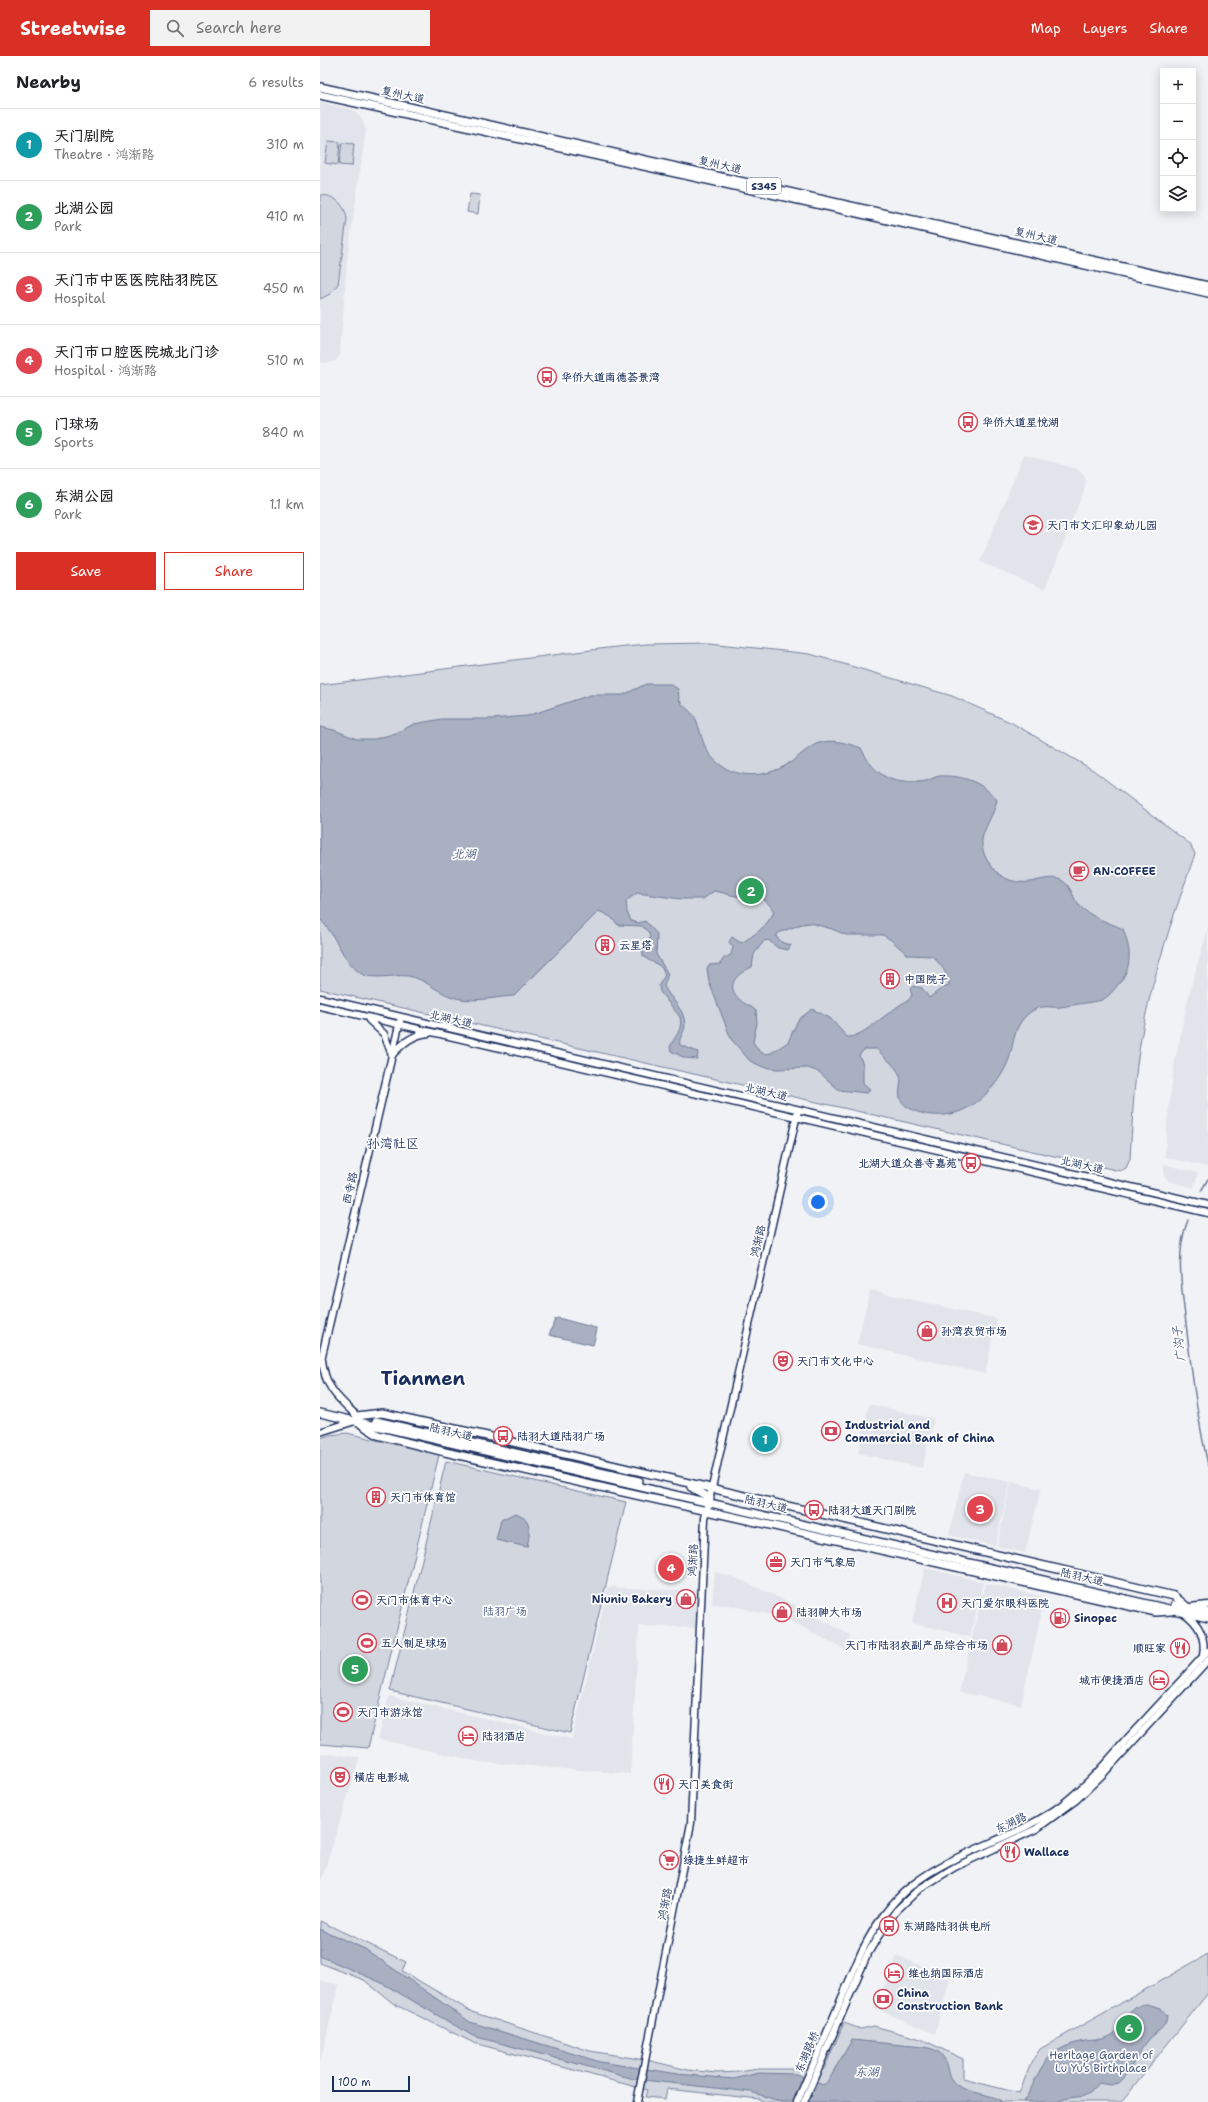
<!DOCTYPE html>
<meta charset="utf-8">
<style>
body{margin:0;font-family:"Shantell Sans","LXGW WenKai TC",sans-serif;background:#f2f2f2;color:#202124}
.controls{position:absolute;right:12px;top:12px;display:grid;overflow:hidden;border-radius:0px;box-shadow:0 2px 10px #0003}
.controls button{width:36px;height:36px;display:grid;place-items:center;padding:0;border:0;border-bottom:1px solid #e0e0e0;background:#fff;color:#202124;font:20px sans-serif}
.scale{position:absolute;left:12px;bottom:10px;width:78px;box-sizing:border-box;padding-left:4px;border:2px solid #1b2f5e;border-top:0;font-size:11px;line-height:14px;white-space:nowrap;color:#1b2f5e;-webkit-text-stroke:3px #fff;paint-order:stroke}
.you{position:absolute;left:498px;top:1146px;width:14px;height:14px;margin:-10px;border:3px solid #fff;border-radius:50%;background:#1a73e8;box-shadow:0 0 0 6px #1a73e833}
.badge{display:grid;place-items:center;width:26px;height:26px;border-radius:50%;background:#d93025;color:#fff;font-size:13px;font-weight:700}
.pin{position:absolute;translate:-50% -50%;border:2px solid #fff;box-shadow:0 1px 4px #0006}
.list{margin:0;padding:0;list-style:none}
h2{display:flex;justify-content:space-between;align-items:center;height:52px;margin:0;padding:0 16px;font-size:17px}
h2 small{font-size:13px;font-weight:400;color:#757577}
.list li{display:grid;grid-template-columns:26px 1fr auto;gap:12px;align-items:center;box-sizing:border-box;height:72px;padding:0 16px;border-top:1px solid #e0e0e0}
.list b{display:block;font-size:15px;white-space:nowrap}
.list p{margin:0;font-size:13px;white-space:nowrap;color:#757577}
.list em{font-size:13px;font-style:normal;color:#757577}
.actions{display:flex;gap:8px;padding:12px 16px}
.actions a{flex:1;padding:9px 0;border:1px solid #d93025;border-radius:0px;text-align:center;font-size:14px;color:#d93025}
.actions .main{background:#d93025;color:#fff}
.icon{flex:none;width:22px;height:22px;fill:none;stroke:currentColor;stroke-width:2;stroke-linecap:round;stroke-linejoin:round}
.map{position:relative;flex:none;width:888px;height:2046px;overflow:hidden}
header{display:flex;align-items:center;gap:24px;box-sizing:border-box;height:56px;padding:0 20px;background:#d93025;color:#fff}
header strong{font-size:19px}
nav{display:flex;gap:22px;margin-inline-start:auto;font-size:14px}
.search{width:280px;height:36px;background:#f2f2f2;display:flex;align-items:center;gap:10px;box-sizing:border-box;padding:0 14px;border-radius:0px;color:#757577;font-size:15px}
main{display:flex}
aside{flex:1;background:#fff}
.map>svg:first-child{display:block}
.built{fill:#e1e4ea}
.green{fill:#d2d6df;stroke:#76829e}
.water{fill:#a8b0c2;stroke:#707c9a;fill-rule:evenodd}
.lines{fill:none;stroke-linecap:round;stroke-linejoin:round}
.stream{stroke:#707c9a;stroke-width:1.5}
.secondary-casing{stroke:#1b2f5e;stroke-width:9}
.primary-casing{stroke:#1b2f5e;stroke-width:10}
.secondary{stroke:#fff;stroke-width:6}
.primary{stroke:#fff;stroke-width:7}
.labels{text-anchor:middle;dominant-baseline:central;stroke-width:3.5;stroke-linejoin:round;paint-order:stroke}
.shield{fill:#fff;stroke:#5f6d8e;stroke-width:1}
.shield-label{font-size:10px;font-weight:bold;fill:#1b2f5e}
.street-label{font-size:11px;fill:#1b2f5e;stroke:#fff}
.poi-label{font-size:11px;font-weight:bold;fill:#1b2f5e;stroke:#fff;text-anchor:start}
.park-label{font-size:11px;fill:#49597e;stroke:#fff}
.water-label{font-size:12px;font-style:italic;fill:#4c5c81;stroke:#fff}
.quarter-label{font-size:13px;fill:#1b2f5e;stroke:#fff}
.town-label{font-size:19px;font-weight:bold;fill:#1b2f5e;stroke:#fff}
</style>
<header>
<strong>Streetwise</strong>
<div class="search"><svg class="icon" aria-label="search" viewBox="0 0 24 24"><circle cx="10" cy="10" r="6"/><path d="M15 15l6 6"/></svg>Search here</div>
<nav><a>Map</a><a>Layers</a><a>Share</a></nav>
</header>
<main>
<aside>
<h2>Nearby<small>6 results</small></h2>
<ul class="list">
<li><span class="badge" style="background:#0f9aa8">1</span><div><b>天门剧院</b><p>Theatre · 鸿渐路</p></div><em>310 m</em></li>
<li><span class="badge" style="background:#2e9e5b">2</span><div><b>北湖公园</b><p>Park</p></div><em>410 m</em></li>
<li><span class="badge" style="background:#e0444e">3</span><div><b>天门市中医医院陆羽院区</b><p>Hospital</p></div><em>450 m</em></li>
<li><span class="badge" style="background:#e0444e">4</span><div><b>天门市口腔医院城北门诊</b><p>Hospital · 鸿渐路</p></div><em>510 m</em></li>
<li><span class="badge" style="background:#2e9e5b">5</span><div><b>门球场</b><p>Sports</p></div><em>840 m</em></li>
<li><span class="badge" style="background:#2e9e5b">6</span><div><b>东湖公园</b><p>Park</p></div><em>1.1 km</em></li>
</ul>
<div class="actions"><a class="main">Save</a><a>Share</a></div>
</aside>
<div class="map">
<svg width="888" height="2046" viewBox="0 0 888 2046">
<rect width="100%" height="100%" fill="#f1f2f5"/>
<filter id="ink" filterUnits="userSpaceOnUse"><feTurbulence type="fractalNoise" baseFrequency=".025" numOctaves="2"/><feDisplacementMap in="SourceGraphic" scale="8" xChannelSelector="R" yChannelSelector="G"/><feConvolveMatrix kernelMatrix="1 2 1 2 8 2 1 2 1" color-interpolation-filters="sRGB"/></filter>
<g filter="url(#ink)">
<g class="built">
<polygon points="0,46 33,54 41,61 46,74 27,204 20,299 16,305 7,307 0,306"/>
<polygon points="704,398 757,413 766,421 765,432 725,533 660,506"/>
<polygon points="888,872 888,1111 845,1101 847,1067 855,1004 870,934"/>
<polygon points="844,1108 878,1117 874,1132 849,1125 844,1120"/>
<polygon points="550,1234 677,1263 665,1318 537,1288"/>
<polygon points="549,1348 614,1363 602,1412 538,1397"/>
<polygon points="644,1416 690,1426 675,1490 629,1479"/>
<polygon points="691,1426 721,1433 705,1497 677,1490"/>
<polygon points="605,1512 663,1526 650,1581 592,1567"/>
<polygon points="395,1516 416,1522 471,1547 530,1579 526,1594 467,1563 409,1549 392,1548"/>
<polygon points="665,1527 725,1541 701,1649 639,1636"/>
<polygon points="288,1531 379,1535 378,1572 319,1570 310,1718 160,1706 58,1683 69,1640 252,1683"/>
<polygon points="0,1697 40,1701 1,1826 0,1826"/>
<polygon points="577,1899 630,1923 615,1978 555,1952"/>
<polygon points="0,1924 19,1929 0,2007"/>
</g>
<g class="green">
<polygon points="8,85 20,86 18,109 5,107"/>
<polygon points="22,87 34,88 32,110 19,109"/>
<polygon points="150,138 160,139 158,158 147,156"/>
<path d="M0 139C14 139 25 148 27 163L18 228 10 238 0 243Z"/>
<path d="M390 587 490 598 632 640 692 667 773 714 870 788 875 798C851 867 826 937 817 1009 813 1040 812 1072 810 1103L806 1112 800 1115 0 933V629L295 591 326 588Z"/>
<polygon points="27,1377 119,1399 48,1692 0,1688 0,1382 10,1379"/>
<polygon points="126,1405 306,1446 250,1677 70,1635"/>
<polygon points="0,1865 86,1906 82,1915 152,1956 270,1995 331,2005 368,2014 397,2017 419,2016 438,2013 504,2013 524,1967 541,1973 554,1970 601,1983 643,2003 643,2023 699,2037 712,2005 720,1993 888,1898 888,1937 801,2046 445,2046 439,2043 347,2033 345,2043 325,2041 327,2034 154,1987 74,1948 44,1924 0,1907"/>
</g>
<g class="water">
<path d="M326 628H350L358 633C359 636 358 642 360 645 365 653 374 656 377 666 381 677 383 691 391 700 409 722 439 723 463 711 475 705 484 694 496 688 510 682 528 687 541 692 555 721 573 730 606 725 611 724 615 720 620 720 643 719 662 726 677 744 674 759 664 771 662 784 661 791 665 802 669 807 679 822 693 828 711 826 720 824 731 820 741 824 751 829 752 840 758 848 769 861 788 866 803 873 810 891 813 908 801 925 796 931 790 940 782 944 780 945 745 950 741 951 730 952 722 948 712 955 693 968 695 984 689 1003 679 1030 653 1057 624 1059 611 1060 597 1058 586 1050 574 1041 583 1029 580 1020 577 1010 564 1002 557 993H545L539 999 543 1008V1027L550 1033 547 1037 519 1034 499 1016 488 1012 457 1013 443 1011 430 1005 411 983 389 926 387 912 389 909 400 908 404 902 411 899 413 891 409 886 412 881 421 887C435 879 447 870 454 856 443 836 435 842 416 840 409 839 402 836 394 835L383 843H361L317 837 306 845 307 856 311 865 318 867 325 865 337 878 336 898 348 918 344 930C350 943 365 953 365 969 365 976 358 982 360 989L378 996 377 1003 365 1002 351 995 350 991C355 979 363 975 360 961L340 936 339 929 345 919C342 906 331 908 323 900L322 890 330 882 329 877 322 870 298 869 291 861 279 855 194 940C174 941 149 948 130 940 116 935 103 922 88 920 75 918 51 925 40 917 22 904 16 879 0 863V671L14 674 37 683H55L76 677 94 668 122 663H172L207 660 270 639H303ZM490 867 512 873 526 879H563L571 884 588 899 612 900C621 909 629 918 629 930L622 932 609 942 602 932 593 930 590 933 592 939 589 944C573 950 542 983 527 981L510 962 492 953 478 964 468 986 451 997 445 998 440 996 433 986 437 967 436 955C431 949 425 949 420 944 404 929 417 918 432 911L434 898 444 885 448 884 458 892 468 894 471 889 463 887 456 881 458 877 482 868Z"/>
<polygon points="238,1262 276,1272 277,1274 273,1289 229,1279 235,1263"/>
<path d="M195 1457C213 1462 210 1476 207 1491L176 1484 181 1464Z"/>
<path d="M0 1873 45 1893 150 1966 280 2006 358 2018 414 2023 438 2017 476 2018 503 2029 507 2026 532 1984 603 1991C636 1995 620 2018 637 2029 647 2037 678 2039 682 2046H462L431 2036 314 2023 153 1980 62 1927 0 1900Z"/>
<path d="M827 1948 841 1952 847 1960C846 1974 834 1976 827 1986 816 1998 811 2017 799 2027L791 2029 778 2027 771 2036 764 2040 744 2043 737 2046H703C721 2019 719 1997 756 1987 768 1983 781 1986 792 1979 806 1970 807 1949 827 1948Z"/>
</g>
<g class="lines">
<g class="stream">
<polyline points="881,1135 888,1123"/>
<path d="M868 1164C854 1198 863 1240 867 1276 872 1321 878 1365 888 1409"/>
</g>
<g class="secondary-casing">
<g id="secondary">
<polyline points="0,942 888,1149"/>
<polyline points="0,950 888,1157"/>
<path d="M49 964 64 978 72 999C82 988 93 978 109 977"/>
<path d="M2 1304C5 1332 18 1342 37 1360"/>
<polyline points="0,1308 80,965"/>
<polyline points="0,1376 35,1365"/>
<polyline points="870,1551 888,1549"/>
<path d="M864 1557C879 1567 886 1582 883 1600"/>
<polyline points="317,2046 371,1767 385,1462 478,1054"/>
<path d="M477 2046 542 1895C554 1871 570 1847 591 1830 637 1793 698 1783 744 1747 767 1729 787 1706 806 1684 833 1655 861 1625 888 1595"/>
<polyline points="484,2046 547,1899 557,1882 576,1855 599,1833 635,1811 716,1773 756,1744 784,1717 888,1604"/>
</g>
</g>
<g class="primary-casing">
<g id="primary">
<polyline points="0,31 888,230"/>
<polyline points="0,39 533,156 888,237"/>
<polyline points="0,1357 888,1562"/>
<polyline points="37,1360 62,1357 167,1380 854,1540 866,1550"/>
<polyline points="56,1365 319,1425"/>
<polyline points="41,1368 58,1379 125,1396 836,1556 851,1555"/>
<polyline points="371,1431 390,1442"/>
<polyline points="855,1549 888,1556"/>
</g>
</g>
<use href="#secondary" class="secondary"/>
<use href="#primary" class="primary"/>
</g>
</g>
<defs>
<g id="bus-ring" transform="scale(1)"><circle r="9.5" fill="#fff" stroke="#d1495b" stroke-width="1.5"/><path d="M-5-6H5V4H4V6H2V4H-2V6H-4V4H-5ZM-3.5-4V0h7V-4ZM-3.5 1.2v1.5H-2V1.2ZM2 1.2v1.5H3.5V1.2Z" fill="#d1495b"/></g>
<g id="school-ring" transform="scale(1)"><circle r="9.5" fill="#fff" stroke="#d1495b" stroke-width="1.5"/><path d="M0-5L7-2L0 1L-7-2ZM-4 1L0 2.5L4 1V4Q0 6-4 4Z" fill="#d1495b"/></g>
<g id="cafe-ring" transform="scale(1)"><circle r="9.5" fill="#fff" stroke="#d1495b" stroke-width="1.5"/><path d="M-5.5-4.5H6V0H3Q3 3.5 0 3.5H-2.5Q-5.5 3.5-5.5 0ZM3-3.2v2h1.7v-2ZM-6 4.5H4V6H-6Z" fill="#d1495b"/></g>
<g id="building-ring" transform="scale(1)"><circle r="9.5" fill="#fff" stroke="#d1495b" stroke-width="1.5"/><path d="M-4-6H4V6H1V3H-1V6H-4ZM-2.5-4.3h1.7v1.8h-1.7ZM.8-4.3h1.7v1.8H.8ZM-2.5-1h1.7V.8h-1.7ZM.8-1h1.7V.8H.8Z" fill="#d1495b"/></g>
<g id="shop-ring" transform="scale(1)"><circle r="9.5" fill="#fff" stroke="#d1495b" stroke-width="1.5"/><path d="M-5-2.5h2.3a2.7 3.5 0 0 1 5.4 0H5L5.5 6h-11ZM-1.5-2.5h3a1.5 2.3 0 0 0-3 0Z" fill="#d1495b"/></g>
<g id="theatre-ring" transform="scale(1)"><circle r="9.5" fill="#fff" stroke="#d1495b" stroke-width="1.5"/><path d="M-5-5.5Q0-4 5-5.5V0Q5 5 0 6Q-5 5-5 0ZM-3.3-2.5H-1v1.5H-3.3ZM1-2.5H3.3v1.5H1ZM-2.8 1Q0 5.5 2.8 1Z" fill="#d1495b"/></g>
<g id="bank-ring" transform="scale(1)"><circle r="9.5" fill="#fff" stroke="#d1495b" stroke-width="1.5"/><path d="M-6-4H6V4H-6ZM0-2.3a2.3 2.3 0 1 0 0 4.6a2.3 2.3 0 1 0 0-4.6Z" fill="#d1495b"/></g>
<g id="office-ring" transform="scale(1)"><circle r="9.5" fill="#fff" stroke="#d1495b" stroke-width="1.5"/><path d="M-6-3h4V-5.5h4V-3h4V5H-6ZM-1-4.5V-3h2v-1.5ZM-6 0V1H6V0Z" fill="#d1495b"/></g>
<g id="stadium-ring" transform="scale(1)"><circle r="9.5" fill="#fff" stroke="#d1495b" stroke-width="1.5"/><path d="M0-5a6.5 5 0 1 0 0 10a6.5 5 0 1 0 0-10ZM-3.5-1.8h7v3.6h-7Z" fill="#d1495b"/></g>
<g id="hospital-ring" transform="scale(1)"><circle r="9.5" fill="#fff" stroke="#d1495b" stroke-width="1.5"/><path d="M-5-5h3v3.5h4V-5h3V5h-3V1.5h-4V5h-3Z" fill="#d1495b"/></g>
<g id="fuel-ring" transform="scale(1)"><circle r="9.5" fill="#fff" stroke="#d1495b" stroke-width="1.5"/><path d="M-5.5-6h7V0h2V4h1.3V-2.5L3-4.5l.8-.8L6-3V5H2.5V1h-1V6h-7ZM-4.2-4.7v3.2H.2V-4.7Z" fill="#d1495b"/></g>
<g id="restaurant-ring" transform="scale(1)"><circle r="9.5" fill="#fff" stroke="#d1495b" stroke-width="1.5"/><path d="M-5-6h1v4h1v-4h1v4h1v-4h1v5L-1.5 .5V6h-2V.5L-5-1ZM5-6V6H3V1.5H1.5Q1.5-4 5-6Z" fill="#d1495b"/></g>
<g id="hotel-ring" transform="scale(1)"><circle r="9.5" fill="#fff" stroke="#d1495b" stroke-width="1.5"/><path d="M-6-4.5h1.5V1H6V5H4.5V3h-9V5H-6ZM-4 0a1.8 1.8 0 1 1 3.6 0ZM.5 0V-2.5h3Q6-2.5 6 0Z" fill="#d1495b"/></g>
<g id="supermarket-ring" transform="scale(1)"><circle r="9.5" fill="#fff" stroke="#d1495b" stroke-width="1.5"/><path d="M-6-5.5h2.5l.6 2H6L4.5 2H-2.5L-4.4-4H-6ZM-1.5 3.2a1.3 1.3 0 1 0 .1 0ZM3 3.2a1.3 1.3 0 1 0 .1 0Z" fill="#d1495b"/></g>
</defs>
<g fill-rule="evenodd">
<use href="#bus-ring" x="227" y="321"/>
<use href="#bus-ring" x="648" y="366"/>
<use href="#school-ring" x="713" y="469"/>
<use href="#cafe-ring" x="759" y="815"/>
<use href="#building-ring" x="285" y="889"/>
<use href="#building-ring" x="570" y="923"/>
<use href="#bus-ring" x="651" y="1107"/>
<use href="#shop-ring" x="607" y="1275"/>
<use href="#theatre-ring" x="463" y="1305"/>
<use href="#bank-ring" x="511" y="1375"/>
<use href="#bus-ring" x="183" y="1380"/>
<use href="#building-ring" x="56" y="1441"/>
<use href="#bus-ring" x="494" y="1454"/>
<use href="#office-ring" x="456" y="1506"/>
<use href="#shop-ring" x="366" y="1543"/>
<use href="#stadium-ring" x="42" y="1544"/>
<use href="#hospital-ring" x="627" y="1547"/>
<use href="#shop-ring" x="462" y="1556"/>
<use href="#fuel-ring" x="740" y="1562"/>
<use href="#stadium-ring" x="47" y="1587"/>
<use href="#shop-ring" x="682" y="1589"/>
<use href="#restaurant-ring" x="860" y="1592"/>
<use href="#hotel-ring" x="839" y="1624"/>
<use href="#stadium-ring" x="23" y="1656"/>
<use href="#hotel-ring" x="148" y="1680"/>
<use href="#theatre-ring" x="20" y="1721"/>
<use href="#restaurant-ring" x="344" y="1728"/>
<use href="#restaurant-ring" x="690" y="1796"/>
<use href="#supermarket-ring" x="349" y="1804"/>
<use href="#bus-ring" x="569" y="1870"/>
<use href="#hotel-ring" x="574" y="1917"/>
<use href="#bank-ring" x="563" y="1943"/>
</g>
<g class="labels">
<rect class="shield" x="427" y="122" width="34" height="16" rx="3"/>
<g class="shield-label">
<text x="444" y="130">S345</text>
</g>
<g class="street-label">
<text transform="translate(83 39) rotate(12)">复州大道</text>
<text transform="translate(400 109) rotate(13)">复州大道</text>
<text transform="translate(716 180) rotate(13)">复州大道</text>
<text transform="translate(131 963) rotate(13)">北湖大道</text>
<text transform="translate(446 1036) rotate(13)">北湖大道</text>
<text transform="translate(762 1109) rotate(13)">北湖大道</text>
<text transform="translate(30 1132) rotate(-77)">西寺路</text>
<text transform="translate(438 1185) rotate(-77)">鸿渐路</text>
<text transform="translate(131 1376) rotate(13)">陆羽大道</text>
<text transform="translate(446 1448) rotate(13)">陆羽大道</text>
<text transform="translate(373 1504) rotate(-87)">鸿渐路</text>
<text transform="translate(762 1521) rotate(13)">陆羽大道</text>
<text transform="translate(691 1767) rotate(-26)">东湖路</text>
<text transform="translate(345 1848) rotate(-79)">鸿渐路</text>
<text transform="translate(487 1996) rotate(-67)">东湖路桥</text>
</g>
<g class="poi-label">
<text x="241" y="321">华侨大道南德荟景湾</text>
<text x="662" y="366">华侨大道星悦湖</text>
<text x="727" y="469">天门市文汇印象幼儿园</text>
<text x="773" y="815">AN·COFFEE</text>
<text x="299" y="889">云星塔</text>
<text x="584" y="923">中国院子</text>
<text x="637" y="1107" text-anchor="end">北湖大道众善寺嘉苑</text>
<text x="621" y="1275">孙湾农贸市场</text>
<text x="477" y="1305">天门市文化中心</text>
<text x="525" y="1369">Industrial and<tspan x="525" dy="13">Commercial Bank of China</tspan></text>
<text x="197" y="1380">陆羽大道陆羽广场</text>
<text x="70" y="1441">天门市体育馆</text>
<text x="508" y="1454">陆羽大道天门剧院</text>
<text x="470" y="1506">天门市气象局</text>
<text x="352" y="1543" text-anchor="end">Niuniu Bakery</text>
<text x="56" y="1544">天门市体育中心</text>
<text x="641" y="1547">天门爱尔眼科医院</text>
<text x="476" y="1556">陆羽神大市场</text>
<text x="754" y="1562">Sinopec</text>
<text x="61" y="1587">五人制足球场</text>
<text x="668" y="1589" text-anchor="end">天门市陆羽农副产品综合市场</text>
<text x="846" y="1592" text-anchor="end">顺旺家</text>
<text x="825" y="1624" text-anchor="end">城市便捷酒店</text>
<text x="37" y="1656">天门市游泳馆</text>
<text x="162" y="1680">陆羽酒店</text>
<text x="34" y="1721">横店电影城</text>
<text x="358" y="1728">天门美食街</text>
<text x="704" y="1796">Wallace</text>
<text x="363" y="1804">绿捷生鲜超市</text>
<text x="583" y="1870">东湖路陆羽供电所</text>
<text x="588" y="1917">维也纳国际酒店</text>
<text x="577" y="1937">China<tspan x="577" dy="13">Construction Bank</tspan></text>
</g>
<g class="park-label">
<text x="185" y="1555">陆羽广场</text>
<text x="781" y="1999">Heritage Garden of<tspan x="781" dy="13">Lu Yu’s Birthplace</tspan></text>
</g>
<g class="water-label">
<text x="144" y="798">北湖</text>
<text transform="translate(859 1288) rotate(-97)">广沟子</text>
<text x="547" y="2016">东湖</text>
</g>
<g class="quarter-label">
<text x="73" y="1087">孙湾社区</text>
</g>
<g class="town-label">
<text x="103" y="1322">Tianmen</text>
</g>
</g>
</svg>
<div class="controls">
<button>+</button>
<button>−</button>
<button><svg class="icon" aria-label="locate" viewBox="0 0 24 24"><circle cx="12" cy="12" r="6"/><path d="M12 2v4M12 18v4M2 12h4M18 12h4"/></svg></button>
<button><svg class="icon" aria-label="layers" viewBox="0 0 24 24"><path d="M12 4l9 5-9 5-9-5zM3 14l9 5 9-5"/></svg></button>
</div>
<div class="scale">100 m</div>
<div class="you"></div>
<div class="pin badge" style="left:445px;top:1383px;background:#0f9aa8">1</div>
<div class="pin badge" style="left:431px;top:835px;background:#2e9e5b">2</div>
<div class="pin badge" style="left:660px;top:1453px;background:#e0444e">3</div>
<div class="pin badge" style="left:351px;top:1512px;background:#e0444e">4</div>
<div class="pin badge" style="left:35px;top:1613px;background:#2e9e5b">5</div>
<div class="pin badge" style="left:809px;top:1972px;background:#2e9e5b">6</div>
</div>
</main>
